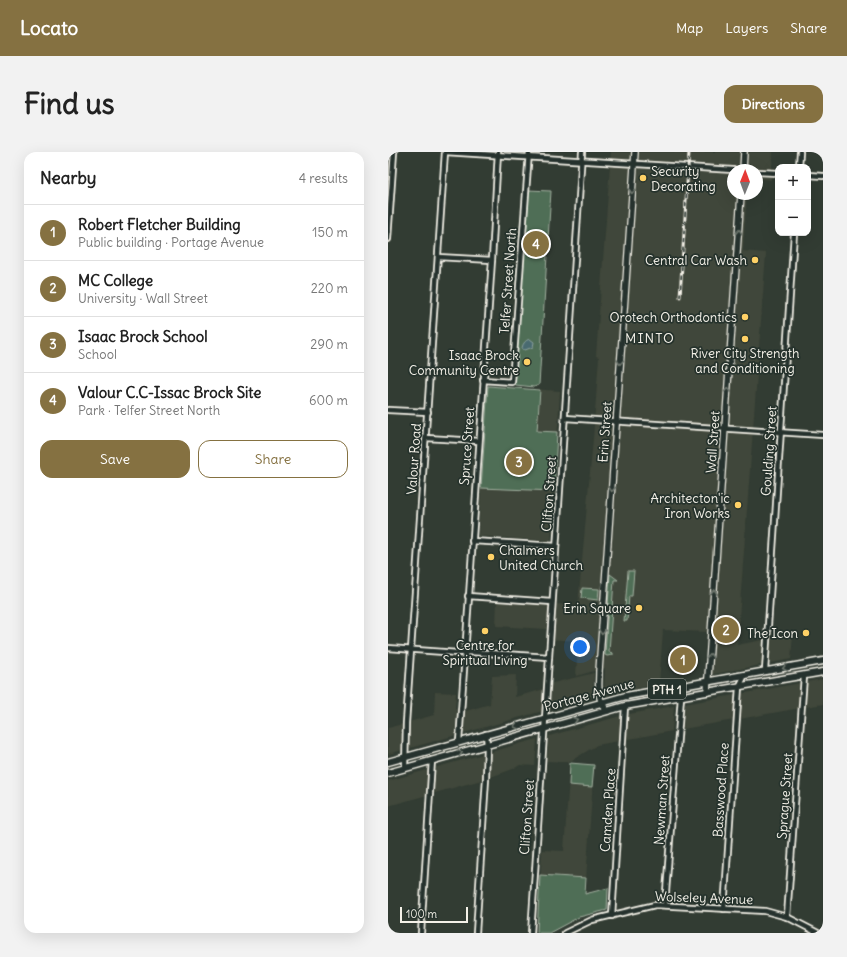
<!DOCTYPE html>
<meta charset="utf-8">
<style>
body{margin:0;font-family:Delius,sans-serif;background:#f2f2f2;color:#222}
.controls{position:absolute;right:12px;top:12px;display:grid;overflow:hidden;border-radius:8px;box-shadow:0 4px 16px #0002}
.controls button{width:36px;height:36px;display:grid;place-items:center;padding:0;border:0;border-bottom:1px solid #e0e0e0;background:#fff;color:#222;font:20px sans-serif}
.compass{position:absolute;left:339px;top:12px;width:36px;height:36px;border-radius:50%;background:#fff;box-shadow:0 4px 16px #0002;rotate:1deg}
.scale{position:absolute;left:12px;bottom:10px;width:68px;box-sizing:border-box;padding-left:4px;border:2px solid #f4f1e8;border-top:0;font-size:11px;line-height:14px;white-space:nowrap;color:#f4f1e8;-webkit-text-stroke:3px #26332d;paint-order:stroke}
.you{position:absolute;left:192px;top:495px;width:14px;height:14px;margin:-10px;border:3px solid #fff;border-radius:50%;background:#1a73e8;box-shadow:0 0 0 6px #1a73e833}
.badge{display:grid;place-items:center;width:26px;height:26px;border-radius:50%;background:#857141;color:#fff;font-size:13px;font-weight:700}
.pin{position:absolute;translate:-50% -50%;border:2px solid #fff;box-shadow:0 1px 4px #0006}
.list{margin:0;padding:0;list-style:none}
h2{display:flex;justify-content:space-between;align-items:center;height:52px;margin:0;padding:0 16px;font-size:17px}
h2 small{font-size:13px;font-weight:400;color:#767676}
.list li{display:grid;grid-template-columns:26px 1fr auto;gap:12px;align-items:center;box-sizing:border-box;height:56px;padding:0 16px;border-top:1px solid #e0e0e0}
.list b{display:block;font-size:15px;white-space:nowrap}
.list p{margin:0;font-size:13px;white-space:nowrap;color:#767676}
.list em{font-size:13px;font-style:normal;color:#767676}
.actions{display:flex;gap:8px;padding:12px 16px}
.actions a{flex:1;padding:9px 0;border:1px solid #857141;border-radius:12px;text-align:center;font-size:14px;color:#857141}
.actions .main{background:#857141;color:#fff}
.map{position:relative;flex:none;width:435px;height:781px;overflow:hidden;border-radius:12px}
header{display:flex;align-items:center;gap:24px;box-sizing:border-box;height:56px;padding:0 20px;background:#857141;color:#fff}
header strong{font-size:19px}
nav{display:flex;gap:22px;margin-inline-start:auto;font-size:14px}
.intro{display:flex;align-items:center;justify-content:space-between;box-sizing:border-box;height:96px;padding:0 24px}
h1{margin:0;font-size:28px}
.button{padding:10px 18px;border-radius:12px;background:#857141;color:#fff;font-size:14px;font-weight:700}
main{display:flex;gap:24px;padding:0 24px}
aside{flex:1;background:#fff;border-radius:12px;box-shadow:0 4px 16px #0002}
.map>svg:first-child{display:block}
.built{fill:#40473a}
.green{fill:#506e57;stroke:#a2b0a0}
.water{fill:#496b6f;stroke:#8da19f}
.lines{fill:none;stroke-linecap:round;stroke-linejoin:round}
.minor-casing{stroke:#f4f1e8;stroke-width:8}
.major-casing{stroke:#f4f1e8;stroke-width:8}
.highway-casing{stroke:#f4f1e8;stroke-width:9}
.minor{stroke:#26332d;stroke-width:4.5}
.major{stroke:#26332d;stroke-width:5.5}
.highway{stroke:#26332d;stroke-width:6}
.rail-casing{stroke:#f4f1e8;stroke-width:3}
.rail{stroke:#26332d;stroke-width:1.5;stroke-dasharray:4.5;stroke-linecap:butt}
.oneway{stroke:#6e766e}
.poi-dot{fill:#ffd166;stroke:#26332d;stroke-width:1.5}
.labels{text-anchor:middle;dominant-baseline:central;stroke-width:3.5;stroke-linejoin:round;paint-order:stroke}
.shield{fill:#26332d;stroke:#b6b8b0;stroke-width:1}
.shield-label{font-size:12px;font-weight:bold;fill:#f4f1e8}
.poi-label{font-size:13px;fill:#f4f1e8;stroke:#26332d;text-anchor:end}
.street-label{font-size:13px;fill:#f4f1e8;stroke:#26332d}
.neighbourhood-label{font-size:14px;letter-spacing:1px;fill:#f4f1e8;stroke:#26332d}
</style>
<header>
<strong>Locato</strong>
<nav><a>Map</a><a>Layers</a><a>Share</a></nav>
</header>
<div class="intro"><h1>Find us</h1><a class="button">Directions</a></div>
<main>
<aside>
<h2>Nearby<small>4 results</small></h2>
<ul class="list">
<li><span class="badge">1</span><div><b>Robert Fletcher Building</b><p>Public building · Portage Avenue</p></div><em>150 m</em></li>
<li><span class="badge">2</span><div><b>MC College</b><p>University · Wall Street</p></div><em>220 m</em></li>
<li><span class="badge">3</span><div><b>Isaac Brock School</b><p>School</p></div><em>290 m</em></li>
<li><span class="badge">4</span><div><b>Valour C.C-Issac Brock Site</b><p>Park · Telfer Street North</p></div><em>600 m</em></li>
</ul>
<div class="actions"><a class="main">Save</a><a>Share</a></div>
</aside>
<div class="map">
<svg width="435" height="781" viewBox="0 0 435 781">
<rect width="100%" height="100%" fill="#323c33"/>
<filter id="ink" filterUnits="userSpaceOnUse"><feTurbulence type="fractalNoise" baseFrequency=".025" numOctaves="2"/><feDisplacementMap in="SourceGraphic" scale="8" xChannelSelector="R" yChannelSelector="G"/><feConvolveMatrix kernelMatrix="1 2 1 2 8 2 1 2 1" color-interpolation-filters="sRGB"/></filter>
<g filter="url(#ink)">
<g class="built">
<polygon points="223,0 385,0 383,28 369,26 369,18 345,18 345,42 359,42 355,99 378,101 349,493 405,482 403,507 316,524 320,480 275,478 271,532 216,543 217,516 188,524 190,489 159,487 159,477 108,474 109,448 182,453 190,453 205,287 211,205 208,204"/>
<polygon points="100,234 172,239 163,389 90,384"/>
<polygon points="206,521 205,545 0,602 0,576 46,563 47,540 68,541 67,557 78,559 102,552 104,524 128,523 127,545 153,538 165,531"/>
<polygon points="435,527 435,552 295,577 297,552"/>
<polygon points="286,554 284,579 209,593 181,610 159,609 161,584 236,563"/>
<polygon points="149,587 147,614 132,613 125,617 97,627 0,654 0,629"/>
<polygon points="182,611 206,613 197,742 220,736 219,758 191,765 161,781 149,781 154,698 176,699"/>
</g>
<g class="green">
<polygon points="140,38 163,39 151,233 146,235 128,233 126,231"/>
<polygon points="100,234 152,238 149,279 169,280 166,339 93,336"/>
<polygon points="240,419 246,419 244,444 241,444 239,469 236,469"/>
<polygon points="222,422 230,428 226,428 221,500 225,501 225,503 219,504 217,503"/>
<polygon points="194,436 211,437 210,448 193,446"/>
<polygon points="182,611 206,613 204,635 181,633"/>
<polygon points="152,723 198,726 197,742 220,736 219,758 191,765 161,781 149,781"/>
</g>
<path class="water" d="M142 187 146 190 145 195 137 198 134 197C134 193 137 188 142 187Z"/>
<g class="lines">
<g class="minor-casing">
<g id="minor">
<polyline points="57,0 345,18"/>
<polyline points="411,15 412,0"/>
<polyline points="369,20 390,21"/>
<polyline points="420,23 435,24"/>
<polyline points="0,87 6,0"/>
<polyline points="50,105 104,108"/>
<polyline points="95,228 124,230 141,0"/>
<polyline points="0,258 40,260"/>
<polyline points="177,266 435,283"/>
<polyline points="38,286 91,289"/>
<polyline points="84,389 168,394"/>
<polyline points="80,444 164,450"/>
<polyline points="0,496 70,501 82,500 161,505"/>
<polyline points="377,519 406,81"/>
<polyline points="71,590 104,108 110,0"/>
<polyline points="17,616 18,571 57,0"/>
<polyline points="277,753 293,545"/>
<polyline points="336,757 351,535 357,523"/>
<polyline points="224,764 237,554"/>
<polyline points="399,765 416,524"/>
<polyline points="33,781 44,608"/>
<polyline points="88,781 98,627 99,593 98,582"/>
<polyline points="143,781 194,0"/>
<polyline points="177,781 204,768 267,753 377,759 399,765 430,781"/>
</g>
</g>
<g class="major-casing">
<g id="major">
<polyline points="355,18 356,0"/>
<polyline points="319,540 353,42"/>
<path d="M219 559C208 544 211 536 211 519L247 0"/>
</g>
</g>
<g class="highway-casing">
<g id="highway">
<polyline points="0,610 238,544 435,509"/>
<polyline points="0,621 237,554 435,520"/>
</g>
</g>
<use href="#minor" class="minor"/>
<use href="#major" class="major"/>
<use href="#highway" class="highway"/>
<g class="rail-casing">
<polyline id="rail" points="292,145 301,0"/>
</g>
<use href="#rail" class="rail"/>
</g>
<defs><path id="oneway-chevron" d="M-2-3.5L2.5 0L-2 3.5" fill="none" stroke-width="1.6" stroke-linecap="round" stroke-linejoin="round"/></defs>
<g class="oneway">
<use href="#oneway-chevron" transform="translate(244 39) rotate(94)"/>
<use href="#oneway-chevron" transform="translate(351 80) rotate(-86)"/>
<use href="#oneway-chevron" transform="translate(232 210) rotate(94)"/>
<use href="#oneway-chevron" transform="translate(340 238) rotate(-86)"/>
<use href="#oneway-chevron" transform="translate(224 337) rotate(94)"/>
<use href="#oneway-chevron" transform="translate(326 440) rotate(-86)"/>
<use href="#oneway-chevron" transform="translate(214 480) rotate(94)"/>
<use href="#oneway-chevron" transform="translate(322 504) rotate(-86)"/>
<use href="#oneway-chevron" transform="translate(397 516) rotate(170)"/>
<use href="#oneway-chevron" transform="translate(187 568) rotate(-16)"/>
<use href="#oneway-chevron" transform="translate(128 574) rotate(165)"/>
<use href="#oneway-chevron" transform="translate(72 601) rotate(-16)"/>
</g>
</g>
<g class="poi-dot">
<circle cx="255" cy="26" r="4"/>
<circle cx="367" cy="108" r="4"/>
<circle cx="357" cy="165" r="4"/>
<circle cx="357" cy="187" r="4"/>
<circle cx="139" cy="210" r="4"/>
<circle cx="350" cy="353" r="4"/>
<circle cx="103" cy="405" r="4"/>
<circle cx="251" cy="456" r="4"/>
<circle cx="97" cy="479" r="4"/>
<circle cx="418" cy="481" r="4"/>
</g>
<g class="labels">
<rect class="shield" x="260" y="527" width="38" height="20" rx="3"/>
<g class="shield-label">
<text x="279" y="537">PTH 1</text>
</g>
<g class="poi-label">
<text x="263" y="19" text-anchor="start">Security<tspan x="263" dy="15">Decorating</tspan></text>
<text x="359" y="108">Central Car Wash</text>
<text x="349" y="165">Orotech Orthodontics</text>
<text x="357" y="201" text-anchor="middle">River City Strength<tspan x="357" dy="15">and Conditioning</tspan></text>
<text x="131" y="203">Isaac Brock<tspan x="131" dy="15">Community Centre</tspan></text>
<text x="342" y="346">Architecton'ic<tspan x="342" dy="15">Iron Works</tspan></text>
<text x="111" y="398" text-anchor="start">Chalmers<tspan x="111" dy="15">United Church</tspan></text>
<text x="243" y="456">Erin Square</text>
<text x="410" y="481">The Icon</text>
<text x="97" y="493" text-anchor="middle">Centre for<tspan x="97" dy="15">Spiritual Living</tspan></text>
</g>
<g class="street-label">
<text transform="translate(120 129) rotate(-86)">Telfer Street North</text>
<text transform="translate(217 280) rotate(-86)">Erin Street</text>
<text transform="translate(325 290) rotate(-86)">Wall Street</text>
<text transform="translate(79 294) rotate(-86)">Spruce Street</text>
<text transform="translate(381 299) rotate(-86)">Goulding Street</text>
<text transform="translate(26 307) rotate(-86)">Valour Road</text>
<text transform="translate(161 342) rotate(-86)">Clifton Street</text>
<text transform="translate(201 543) rotate(-15)">Portage Avenue</text>
<text transform="translate(333 638) rotate(-86)">Basswood Place</text>
<text transform="translate(397 644) rotate(-86)">Sprague Street</text>
<text transform="translate(274 648) rotate(-86)">Newman Street</text>
<text transform="translate(220 658) rotate(-86)">Camden Place</text>
<text transform="translate(139 665) rotate(-86)">Clifton Street</text>
<text transform="translate(316 746) rotate(2)">Wolseley Avenue</text>
</g>
<g class="neighbourhood-label">
<text x="262" y="186">MINTO</text>
</g>
</g>
</svg>
<div class="controls">
<button>+</button>
<button>−</button>
</div>
<svg class="compass" viewBox="-18 -18 36 36"><path d="M0-13l5 13h-10z" fill="#e53935"/><path d="M0 13l5-13h-10z" fill="#767676"/></svg>
<div class="scale">100 m</div>
<div class="you"></div>
<div class="pin badge" style="left:295px;top:508px">1</div>
<div class="pin badge" style="left:338px;top:478px">2</div>
<div class="pin badge" style="left:131px;top:310px">3</div>
<div class="pin badge" style="left:148px;top:92px">4</div>
</div>
</main>
